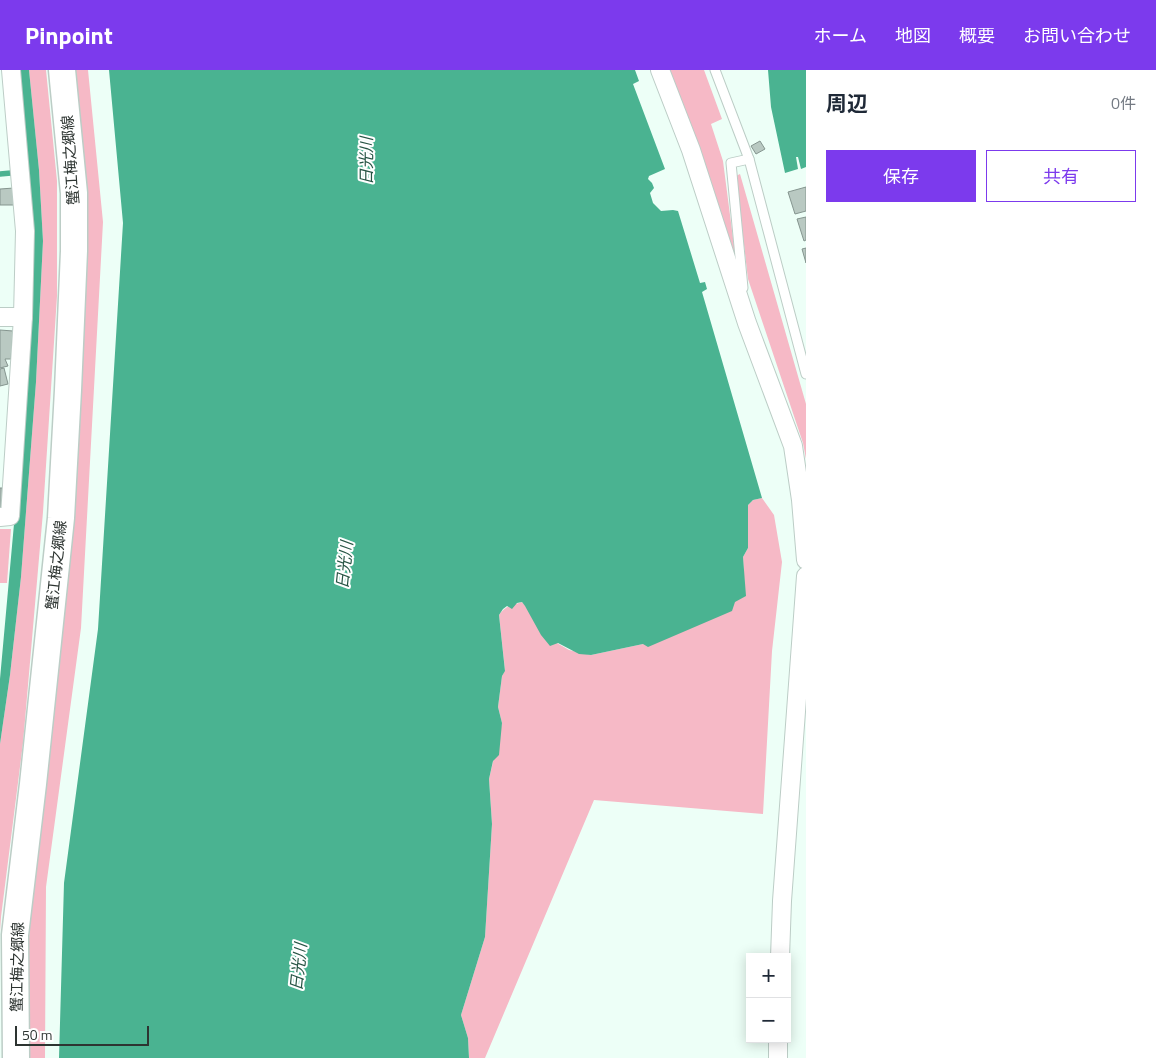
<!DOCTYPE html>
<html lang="ja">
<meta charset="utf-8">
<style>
body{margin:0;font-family:"Titillium Web","Noto Sans JP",sans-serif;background:#f2f2f3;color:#1f2937}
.controls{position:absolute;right:15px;bottom:15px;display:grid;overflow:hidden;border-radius:0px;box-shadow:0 2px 12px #0003}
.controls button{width:45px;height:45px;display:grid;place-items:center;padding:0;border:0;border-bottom:1px solid #e0e1e3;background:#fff;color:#1f2937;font:25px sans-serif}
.scale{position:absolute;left:15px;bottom:12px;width:134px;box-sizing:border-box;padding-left:5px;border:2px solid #2d3431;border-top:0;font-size:14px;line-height:18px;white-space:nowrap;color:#2d3431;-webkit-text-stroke:4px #fff;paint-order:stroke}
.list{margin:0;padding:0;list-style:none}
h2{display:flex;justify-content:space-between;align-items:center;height:65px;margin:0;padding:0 20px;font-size:21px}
h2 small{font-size:16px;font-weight:400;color:#747a83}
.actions{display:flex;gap:10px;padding:15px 20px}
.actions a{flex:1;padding:11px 0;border:1px solid #7c3aed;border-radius:0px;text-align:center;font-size:18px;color:#7c3aed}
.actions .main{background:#7c3aed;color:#fff}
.map{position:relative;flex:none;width:806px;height:988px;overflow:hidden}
header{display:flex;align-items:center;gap:30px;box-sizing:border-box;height:70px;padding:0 25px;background:#7c3aed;color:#fff}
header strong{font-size:24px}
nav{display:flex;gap:28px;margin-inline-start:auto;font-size:18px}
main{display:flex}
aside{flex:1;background:#fff}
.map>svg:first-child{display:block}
.green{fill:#f6b9c6}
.water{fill:#4ab391}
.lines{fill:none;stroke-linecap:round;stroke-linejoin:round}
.stream{stroke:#4ab391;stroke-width:5.5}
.building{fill:#b9c9c2;stroke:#85958f}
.lane-casing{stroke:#bccdc6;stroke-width:11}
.street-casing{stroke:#bccdc6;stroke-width:20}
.secondary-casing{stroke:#bccdc6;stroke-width:29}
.lane{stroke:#fff;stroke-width:9}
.street{stroke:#fff;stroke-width:18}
.secondary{stroke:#fff;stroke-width:26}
.labels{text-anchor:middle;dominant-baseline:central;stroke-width:4;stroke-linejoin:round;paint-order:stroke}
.street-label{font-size:15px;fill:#2d3431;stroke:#fff}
.water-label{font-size:16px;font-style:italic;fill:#275444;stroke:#fff}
</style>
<header>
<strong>Pinpoint</strong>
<nav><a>ホーム</a><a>地図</a><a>概要</a><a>お問い合わせ</a></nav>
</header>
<main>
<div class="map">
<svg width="806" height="988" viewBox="0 0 806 988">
<rect width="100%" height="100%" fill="#edfff7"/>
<g class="green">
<polygon points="29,0 46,0 57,111 57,226 43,442 23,673 1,847 0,862 0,674 10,605 21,507 36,312 43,171 39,100"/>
<polygon points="73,0 88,0 103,152 81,558 46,817 45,988 27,988 28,881 33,818 63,560 83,272"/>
<polygon points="666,0 704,0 722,49 711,54 723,91 737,199"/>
<polygon points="740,104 806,334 806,389 803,373 748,209 736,106"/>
<path d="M762 428 774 445 782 492 772 581 763 744 594 730 485 988H469L468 968 461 945 485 867 492 754 489 709 502 653 498 637 502 606 505 600 499 545C505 536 512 535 522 532L557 573 569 580 591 585 643 574 745 526 743 487 748 478V435L753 430Z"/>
<polygon points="0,459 11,459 7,513 0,513"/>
</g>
<g class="water">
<polygon points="18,0 29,0 39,100 43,171 36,312 21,507 10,605 0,674 0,609 27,310"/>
<polygon points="109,0 635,0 639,11 633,14 665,99 649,106 648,109 652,113 654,118 650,123 653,133 661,141 673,140 678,141 700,213 705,212 707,219 702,222 762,428 753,430 748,435 748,478 743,487 746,526 735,532 732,541 648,577 643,574 591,585 579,584 558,573 550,576 541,565 525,536 522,532 517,533 512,539 507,536 503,539 499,545 505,601 502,606 498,637 502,653 499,685 493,691 489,709 492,754 485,867 461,945 468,968 469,988 59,988 64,813 98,559 123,153"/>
<polygon points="768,0 806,0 806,97 801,99 798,87 796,87 798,99 785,103 771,37"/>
</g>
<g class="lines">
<polyline class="stream" points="0,104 11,103"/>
</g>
<g class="building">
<polygon points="760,71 765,79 756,84 751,76"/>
<polygon points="806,117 806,141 795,144 788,122"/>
<polygon points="14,118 14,135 0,135 0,119"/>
<polygon points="806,147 806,170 804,171 797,149"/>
<polygon points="806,178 806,193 802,179"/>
<polygon points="0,260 13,261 11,289 5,289 8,296 0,298"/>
<polygon points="4,298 8,314 0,316 0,299"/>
<polygon points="0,418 2,418 3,439 0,439"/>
</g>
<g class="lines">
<g class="lane-casing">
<g id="lane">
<polyline points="715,0 749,89 806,304"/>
<polyline points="743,218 731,93 749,89"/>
</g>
</g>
<g class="street-casing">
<g id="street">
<polyline points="660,0 691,80 747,253 793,376 801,430 806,490"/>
<polyline points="0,247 23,247"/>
<polyline points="0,447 10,446 23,247 25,161 11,0"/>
<polyline points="780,887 782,831 806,506"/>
<polyline points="778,988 778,969"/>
</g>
</g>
<g class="secondary-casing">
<polyline id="secondary" points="16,988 15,865 33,714 61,448 68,320 74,181 74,123 62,0"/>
</g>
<use href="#lane" class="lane"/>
<use href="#street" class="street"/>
<use href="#secondary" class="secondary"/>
</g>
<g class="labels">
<g class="street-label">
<text transform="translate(70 90) rotate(-94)">蟹江梅之郷線</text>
<text transform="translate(56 495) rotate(-84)">蟹江梅之郷線</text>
<text transform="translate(17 897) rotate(-89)">蟹江梅之郷線</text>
</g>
<g class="water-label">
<text transform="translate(366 91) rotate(-90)">日光川</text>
<text transform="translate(344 495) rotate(-84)">日光川</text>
<text transform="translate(298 897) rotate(-84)">日光川</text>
</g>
</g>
</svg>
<div class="controls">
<button>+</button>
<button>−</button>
</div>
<div class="scale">50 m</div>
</div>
<aside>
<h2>周辺<small>0件</small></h2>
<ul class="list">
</ul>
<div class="actions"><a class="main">保存</a><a>共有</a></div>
</aside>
</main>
